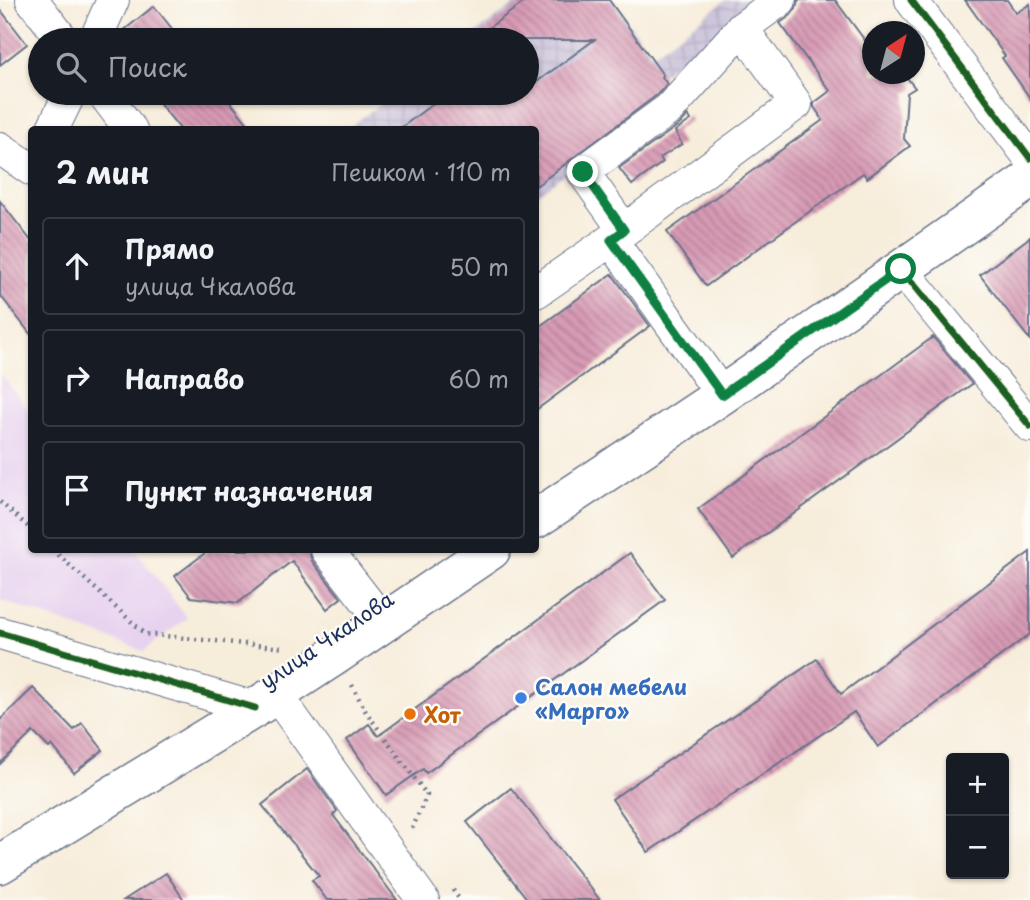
<!DOCTYPE html>
<html lang="ru">
<meta charset="utf-8">
<style>
body{margin:0;font-family:"Playpen Sans",sans-serif;background:#242831;color:#f1f3f6}
.controls{position:absolute;right:21px;bottom:21px;display:grid;overflow:hidden;border-radius:7px;box-shadow:0 2px 5px #0004}
.controls button{width:63px;height:63px;display:grid;place-items:center;padding:0;border:0;border-bottom:2px solid #363941;background:#171b24;color:#f1f3f6;font:35px sans-serif}
.compass{position:absolute;left:862px;top:21px;width:63px;height:63px;border-radius:50%;background:#171b24;box-shadow:0 2px 5px #0004;rotate:36deg}
.stop{position:absolute;width:21px;height:21px;margin:-16px;border:5px solid #0b8043;border-radius:50%;background:#fff}
.stop.end{background:#0b8043;border-color:#fff;box-shadow:0 2px 7px #0008}
.list{margin:0;padding:0;list-style:none}
h2{display:flex;justify-content:space-between;align-items:center;height:91px;margin:0;padding:0 28px;font-size:30px}
h2 small{font-size:23px;font-weight:400;color:#9ea1a6}
.list li{display:grid;grid-template-columns:46px 1fr auto;gap:21px;align-items:center;box-sizing:border-box;height:98px;margin:0 14px 14px;padding:0 14px;border:2px solid #363941;border-radius:7px}
.list b{display:block;font-size:26px;white-space:nowrap}
.list p{margin:0;font-size:23px;white-space:nowrap;color:#9ea1a6}
.list em{font-size:23px;font-style:normal;color:#9ea1a6}
.icon{flex:none;width:38px;height:38px;fill:none;stroke:currentColor;stroke-width:2;stroke-linecap:round;stroke-linejoin:round}
.map{position:relative;flex:none;width:1030px;height:900px;overflow:hidden}
.search{position:absolute;background:#171b24;box-shadow:0 2px 5px #0004;left:28px;top:28px;width:511px;height:77px;display:flex;align-items:center;gap:18px;box-sizing:border-box;padding:0 24px;border-radius:38px;color:#9ea1a6;font-size:26px}
.panel{position:absolute;background:#171b24;box-shadow:0 2px 5px #0004;left:28px;top:126px;width:511px;height:427px;border-radius:7px}
.map>svg:first-child{display:block}
.built{fill:#e7d2ef}
.industrial{fill:url(#industrial-grid)}
.building{fill:url(#building-back-hatch)}
.lines{fill:none;stroke-linecap:round;stroke-linejoin:round}
.minor-casing{stroke:#68728a;stroke-width:34}
.major-casing{stroke:#68728a;stroke-width:41}
.path{stroke:#68728a;stroke-width:4.5;stroke-dasharray:2 5;stroke-linecap:butt}
.minor{stroke:#fff;stroke-width:32}
.major{stroke:#fff;stroke-width:38}
.cycleway-casing{stroke:#fdfcf7;stroke-width:11}
.cycleway{stroke:#1b5e20;stroke-width:7}
.route{stroke:#0b8043;stroke-width:9}
.shop-dot{fill:#3f7fe0;stroke:#fdfcf7;stroke-width:2.5}
.food-dot{fill:#e8710a;stroke:#fdfcf7;stroke-width:2.5}
.labels{text-anchor:middle;dominant-baseline:central;stroke-width:5;stroke-linejoin:round;paint-order:stroke}
.street-label{font-size:21px;fill:#1b2f5e;stroke:#fdfcf7}
.shop-label{font-size:21px;font-weight:bold;fill:#366cbe;stroke:#fdfcf7;text-anchor:start}
.food-label{font-size:21px;font-weight:bold;fill:#c56008;stroke:#fdfcf7;text-anchor:start}
</style>
<div class="map">
<svg width="1030" height="900" viewBox="0 0 1030 900">
<defs>
<pattern id="industrial-grid" width="8" height="8" patternUnits="userSpaceOnUse" patternTransform="scale(1.75)"><rect width="8" height="8" fill="#c8bfd8"/><path d="M0 4h8M4 0v8" fill="none" stroke="#aba4bc"/></pattern>
<pattern id="building-back-hatch" width="6" height="6" patternUnits="userSpaceOnUse" patternTransform="scale(1.75)"><rect width="6" height="6" fill="#d89ab4"/><path d="M-1 5l2 2M0 0l6 6M5-1l2 2" fill="none" stroke="#ae7e96"/></pattern>
</defs>
<rect width="100%" height="100%" fill="#fdfcf7"/>
<filter id="ink" filterUnits="userSpaceOnUse"><feTurbulence type="fractalNoise" baseFrequency=".0143" numOctaves="2"/><feDisplacementMap in="SourceGraphic" scale="14" xChannelSelector="R" yChannelSelector="G"/><feConvolveMatrix kernelMatrix="1 2 1 2 8 2 1 2 1" color-interpolation-filters="sRGB"/></filter>
<filter id="wash" filterUnits="userSpaceOnUse"><feTurbulence type="fractalNoise" baseFrequency=".00686" numOctaves="4" result="noise"/><feDisplacementMap in="SourceGraphic" scale="28" xChannelSelector="R" yChannelSelector="G"/><feGaussianBlur stdDeviation="1.57" result="paint"/><feColorMatrix in="noise" values="0 0 0 0 0 0 0 0 0 0 0 0 0 0 0 0 0 1.4 0 .05"/><feComposite in="paint" operator="in"/></filter>
<g filter="url(#wash)">
<rect width="100%" height="100%" fill="#f7eddb"/>
<polygon class="built" points="0,373 31,414 32,550 135,550 187,618 144,651 0,600"/>
<polygon class="industrial" points="521,0 612,0 652,55 726,0 761,0 659,76 657,106 536,195 536,130 345,130 395,93 527,93 527,40 466,40"/>
<g id="blocks">
<g class="building">
<polygon points="527,0 609,0 663,75 662,77 667,84 657,95 536,186 536,130 398,130 447,93 527,93 527,89 594,40 472,40"/>
<polygon points="798,0 835,0 872,50 872,74 904,74 915,88 907,93 904,139 910,146 867,178 863,173 706,286 667,232 823,120 814,107 814,103 830,91 780,23 791,15 796,8"/>
<polygon points="965,0 1007,0 1016,13 1030,4 1030,98 1002,58 1005,56"/>
<polygon points="154,6 181,40 115,40 117,36"/>
<polygon points="0,9 27,44 0,65"/>
<polygon points="151,93 223,93 253,130 181,130"/>
<polygon points="688,115 691,120 675,131 682,144 660,158 663,162 632,185 619,168 680,124"/>
<polygon points="0,201 32,242 32,336 0,295"/>
<polygon points="1030,237 1030,340 980,275"/>
<polygon points="612,274 650,326 536,410 536,329"/>
<polygon points="933,337 972,384 733,558 698,509"/>
<polygon points="209,550 309,550 312,561 341,598 327,609 292,561 238,603 191,597 175,576"/>
<polygon points="1030,552 1030,634 878,747 854,712 648,852 612,799 817,659 841,694"/>
<polygon points="630,553 665,600 426,773 423,769 386,795 347,740 369,724 378,736"/>
<polygon points="33,688 74,730 82,723 103,750 74,773 52,745 49,748 33,732 0,764 0,720"/>
<polygon points="307,769 337,811 333,815 397,900 327,900 312,880 319,876 262,805"/>
<polygon points="511,788 600,900 528,900 467,822"/>
<polygon points="166,873 184,900 124,900"/>
</g>
</g>
</g>
<g filter="url(#ink)">
<use href="#blocks" fill-opacity="0" stroke="#68728a" stroke-width="2"/>
<g class="lines">
<g class="minor-casing">
<g id="minor">
<polyline points="32,0 63,40"/>
<polyline points="911,0 1030,158"/>
<polyline points="95,40 113,0"/>
<polyline points="103,93 131,130"/>
<polyline points="52,130 70,93"/>
<polyline points="0,148 32,170"/>
<polyline points="624,230 583,172 669,109 742,28"/>
<polyline points="611,240 796,104 742,28 780,0"/>
<polyline points="901,269 1030,426"/>
<polyline points="536,292 611,240 722,395"/>
<polyline points="327,550 383,622"/>
<polyline points="0,633 255,708"/>
<polyline points="276,694 423,900"/>
</g>
</g>
<g class="major-casing">
<g id="major">
<polyline points="536,519 722,395 1030,179"/>
<polyline points="0,864 255,708 333,657 491,550"/>
</g>
</g>
<g class="path">
<polyline points="0,502 32,530"/>
<polyline points="53,550 145,634 285,648"/>
<polyline points="352,685 366,712 427,795 411,831"/>
<polyline points="453,890 460,900"/>
</g>
<use href="#minor" class="minor"/>
<use href="#major" class="major"/>
<g class="cycleway-casing">
<g id="cycleway">
<polyline points="911,0 1030,158"/>
<polyline points="901,269 1030,426"/>
<polyline points="0,633 255,708"/>
</g>
</g>
<use href="#cycleway" class="cycleway"/>
</g>
</g>
<g class="lines" filter="url(#ink)">
<polyline class="route" points="583,172 624,230 611,240 722,395 901,269"/>
</g>
<circle class="shop-dot" cx="521" cy="698" r="7"/>
<circle class="food-dot" cx="410" cy="714" r="7"/>
<g class="labels">
<g class="street-label">
<text transform="translate(326 639) rotate(-34)">улица Чкалова</text>
</g>
<g class="shop-label">
<text x="535" y="686">Салон мебели<tspan x="535" dy="24">«Марго»</tspan></text>
</g>
<g class="food-label">
<text x="424" y="714">Хот</text>
</g>
</g>
</svg>
<div class="controls">
<button>+</button>
<button>−</button>
</div>
<svg class="compass" viewBox="-18 -18 36 36"><path d="M0-13l5 13h-10z" fill="#e53935"/><path d="M0 13l5-13h-10z" fill="#9ea1a6"/></svg>
<div class="stop" style="left:901px;top:269px"></div>
<div class="stop end" style="left:583px;top:172px"></div>
<div class="search"><svg class="icon" aria-label="search" viewBox="0 0 24 24"><circle cx="10" cy="10" r="6"/><path d="M15 15l6 6"/></svg>Поиск</div>
<section class="panel">
<h2>2 мин<small>Пешком · 110 m</small></h2>
<ul class="list">
<li><svg class="icon" aria-label="ahead" viewBox="0 0 24 24"><path d="M12 20V5M6 11l6-6 6 6"/></svg><div><b>Прямо</b><p>улица Чкалова</p></div><em>50 m</em></li>
<li><svg class="icon" aria-label="right" viewBox="0 0 24 24"><path d="M7 20v-9h11M14 6l5 5-5 5"/></svg><div><b>Направо</b></div><em>60 m</em></li>
<li><svg class="icon" aria-label="arrive" viewBox="0 0 24 24"><path d="M6 21V4h12l-3 4 3 4H6"/></svg><div><b>Пункт назначения</b></div></li>
</ul>
</section>
</div>
